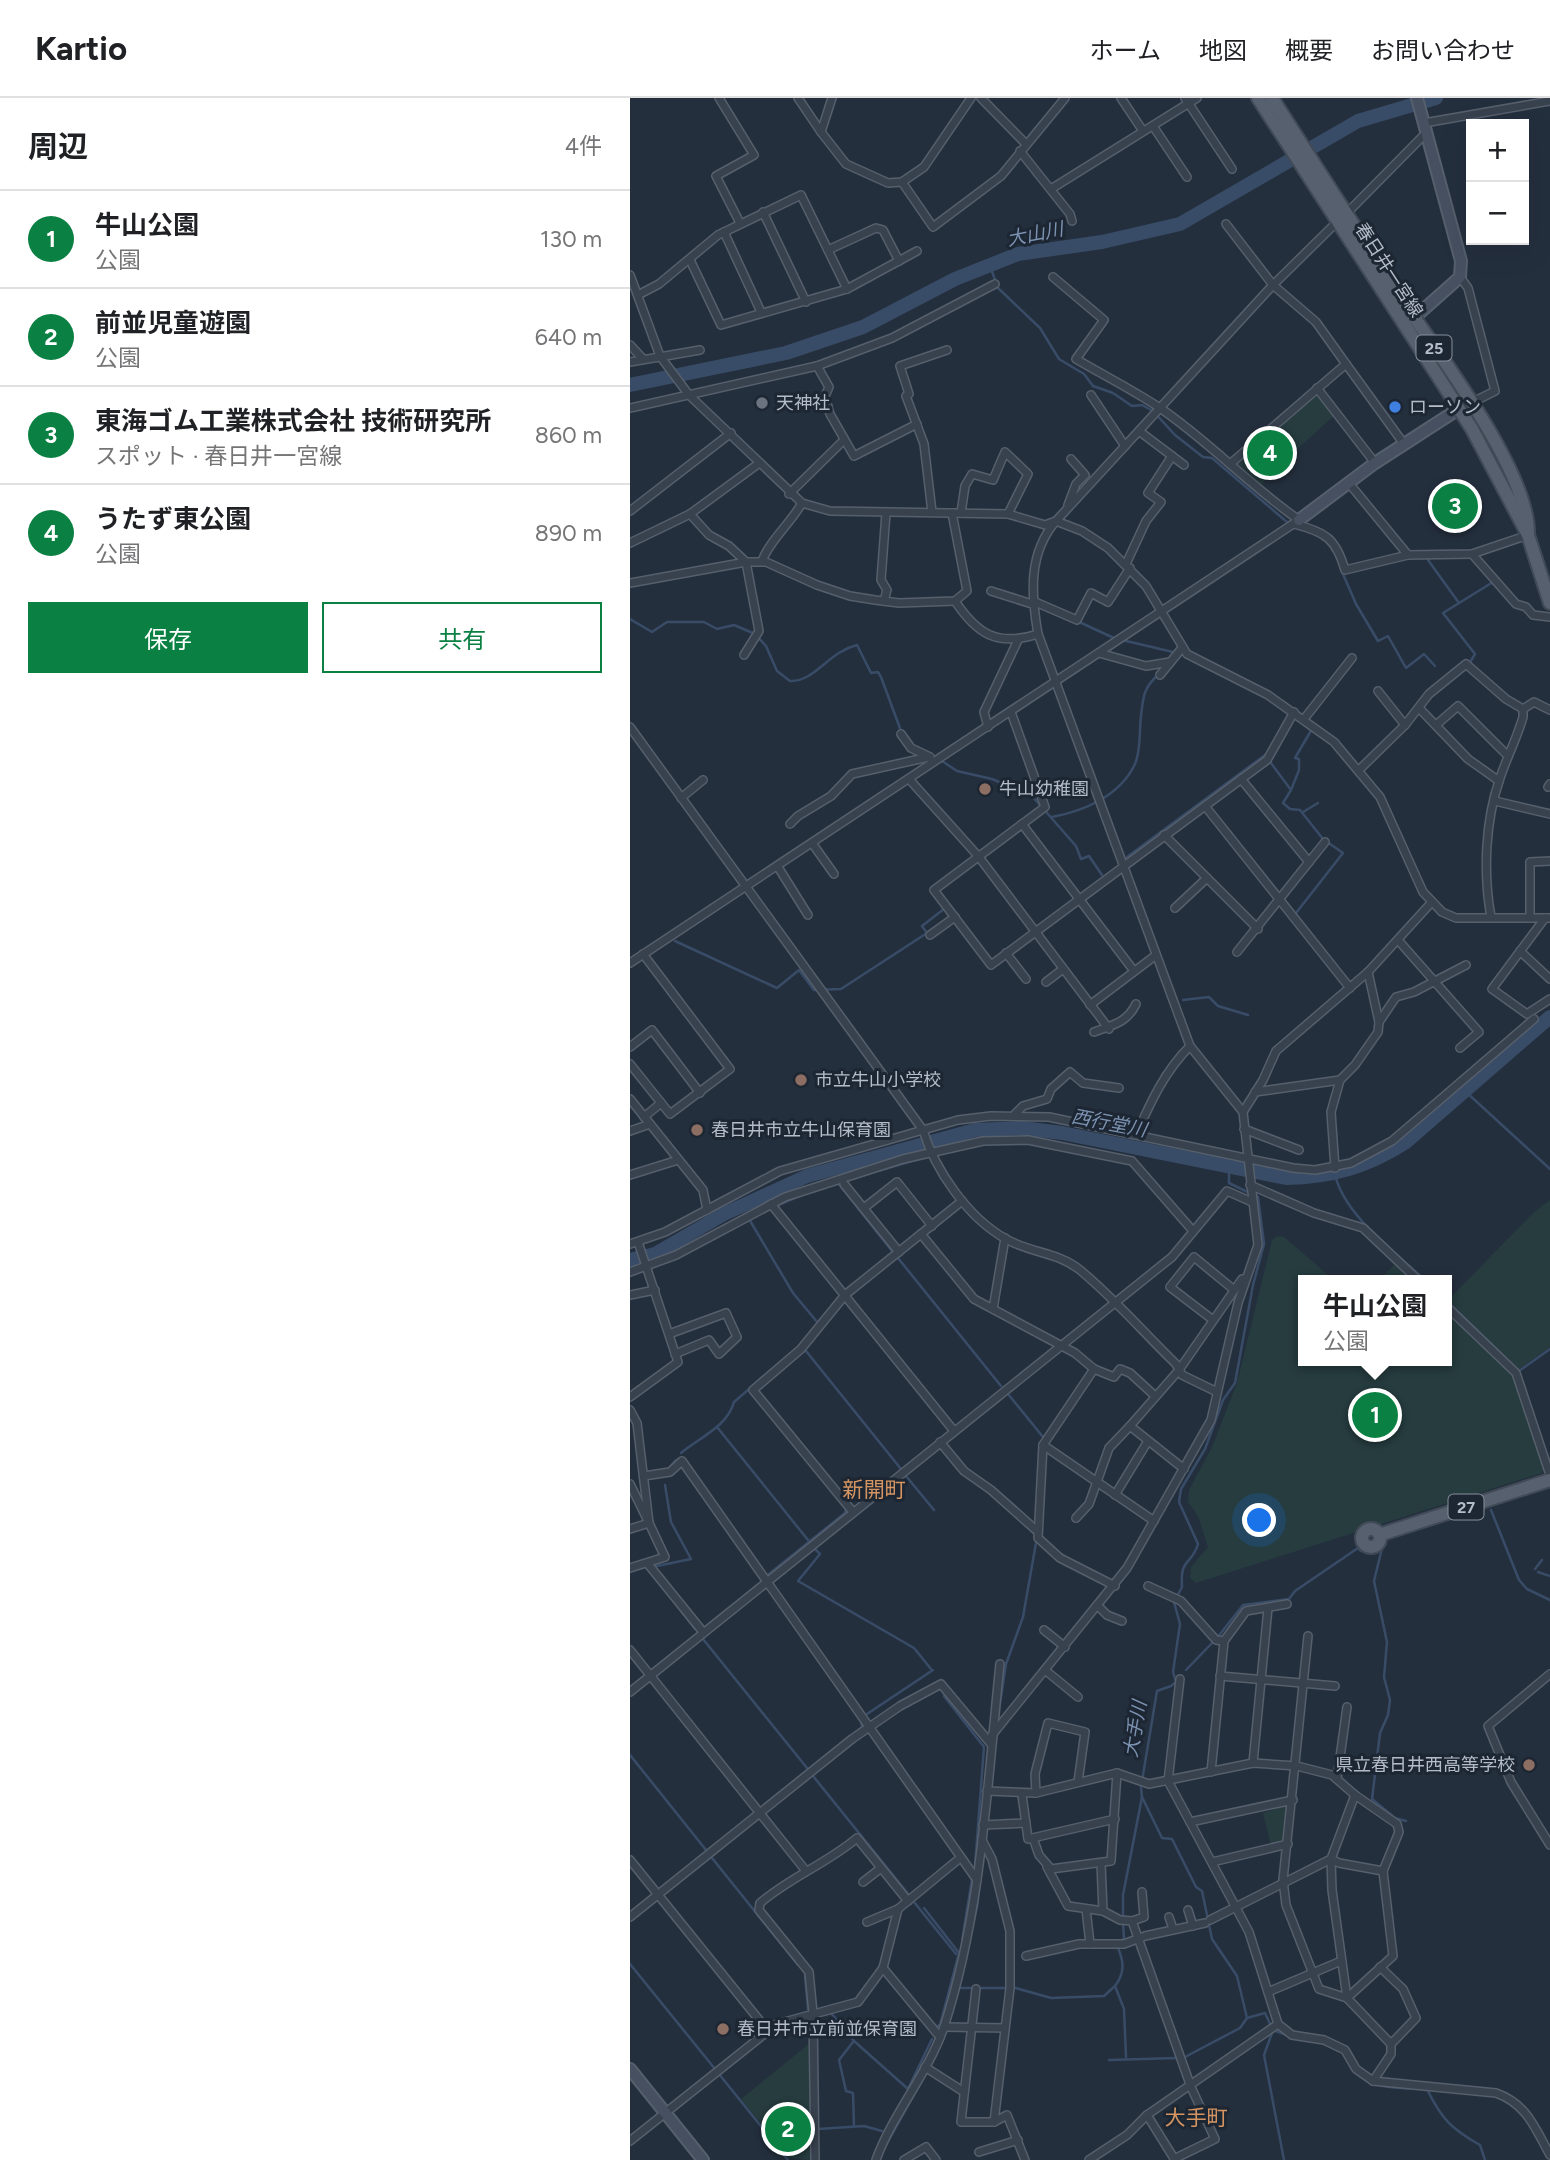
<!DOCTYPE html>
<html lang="ja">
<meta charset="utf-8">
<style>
body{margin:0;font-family:Figtree,"Noto Sans JP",sans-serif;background:#f6f6f6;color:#202124}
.controls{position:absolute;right:21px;top:21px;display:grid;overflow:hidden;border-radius:0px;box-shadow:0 7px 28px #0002}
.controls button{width:63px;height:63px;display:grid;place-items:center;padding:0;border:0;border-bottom:2px solid #e0e0e0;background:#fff;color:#202124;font:35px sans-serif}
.you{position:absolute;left:630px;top:1423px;width:24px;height:24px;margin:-18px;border:5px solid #fff;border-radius:50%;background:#1a73e8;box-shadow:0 0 0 10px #1a73e833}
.badge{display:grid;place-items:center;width:46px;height:46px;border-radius:50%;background:#0b8043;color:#fff;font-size:23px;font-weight:700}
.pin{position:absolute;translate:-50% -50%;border:4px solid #fff;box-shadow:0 2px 7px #0006}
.popup{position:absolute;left:668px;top:1177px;width:154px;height:91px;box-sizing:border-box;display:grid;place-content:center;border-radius:0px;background:#fff;filter:drop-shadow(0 2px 5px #0005);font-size:23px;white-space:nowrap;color:#757577}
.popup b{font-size:26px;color:#202124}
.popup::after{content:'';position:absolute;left:50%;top:100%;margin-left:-14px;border:14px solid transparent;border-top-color:#fff}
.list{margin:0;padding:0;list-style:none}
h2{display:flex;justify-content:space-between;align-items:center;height:91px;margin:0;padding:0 28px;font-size:30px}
h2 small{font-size:23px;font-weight:400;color:#757577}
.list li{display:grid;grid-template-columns:46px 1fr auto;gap:21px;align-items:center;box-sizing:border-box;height:98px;padding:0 28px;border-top:2px solid #e0e0e0}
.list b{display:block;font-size:26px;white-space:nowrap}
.list p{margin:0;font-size:23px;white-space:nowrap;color:#757577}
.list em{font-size:23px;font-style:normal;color:#757577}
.actions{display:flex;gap:14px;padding:21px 28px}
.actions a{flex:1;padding:16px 0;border:2px solid #0b8043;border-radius:0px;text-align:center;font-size:24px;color:#0b8043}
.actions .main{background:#0b8043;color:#fff}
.map{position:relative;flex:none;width:920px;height:2062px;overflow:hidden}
header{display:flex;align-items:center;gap:42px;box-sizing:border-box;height:98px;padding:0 35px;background:#fff;border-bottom:2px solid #e0e0e0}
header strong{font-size:33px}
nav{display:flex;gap:38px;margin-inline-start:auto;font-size:24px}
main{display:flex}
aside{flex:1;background:#fff}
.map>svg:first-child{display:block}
.green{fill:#263c3f}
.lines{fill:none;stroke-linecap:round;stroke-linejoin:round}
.stream{stroke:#394c67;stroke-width:2.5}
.river{stroke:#394c67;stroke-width:14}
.street-casing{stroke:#565f6c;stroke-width:10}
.secondary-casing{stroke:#565f6c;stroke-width:14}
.primary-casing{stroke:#414a57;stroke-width:16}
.street{stroke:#38414e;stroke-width:7}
.secondary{stroke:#465061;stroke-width:10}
.primary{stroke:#56606e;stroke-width:12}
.worship-dot{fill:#6b7280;stroke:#1d2633;stroke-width:2.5}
.shop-dot{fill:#3f7fe0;stroke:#1d2633;stroke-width:2.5}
.education-dot{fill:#8d6e63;stroke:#1d2633;stroke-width:2.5}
.labels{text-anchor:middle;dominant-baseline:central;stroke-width:6;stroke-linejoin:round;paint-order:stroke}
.shield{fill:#1d2633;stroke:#878f9c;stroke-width:2}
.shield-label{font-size:16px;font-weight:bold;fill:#b4bcc9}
.street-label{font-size:18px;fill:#b4bcc9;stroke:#1d2633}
.poi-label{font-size:18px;fill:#b4bcc9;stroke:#1d2633;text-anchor:start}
.water-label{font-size:19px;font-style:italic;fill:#7c92b1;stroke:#1d2633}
.quarter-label{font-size:21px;fill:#d59563;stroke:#1d2633}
</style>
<header>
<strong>Kartio</strong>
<nav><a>ホーム</a><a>地図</a><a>概要</a><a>お問い合わせ</a></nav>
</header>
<main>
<aside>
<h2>周辺<small>4件</small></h2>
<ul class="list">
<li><span class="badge">1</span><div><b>牛山公園</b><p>公園</p></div><em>130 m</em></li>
<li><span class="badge">2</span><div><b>前並児童遊園</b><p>公園</p></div><em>640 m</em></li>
<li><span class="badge">3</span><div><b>東海ゴム工業株式会社 技術研究所</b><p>スポット · 春日井一宮線</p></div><em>860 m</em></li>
<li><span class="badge">4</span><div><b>うたず東公園</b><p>公園</p></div><em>890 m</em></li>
</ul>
<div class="actions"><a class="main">保存</a><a>共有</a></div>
</aside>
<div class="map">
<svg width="920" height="2062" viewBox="0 0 920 2062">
<rect width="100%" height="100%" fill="#242f3e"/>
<g class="green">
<polygon points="688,295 705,317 636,379 631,390 606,366"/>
<polygon points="920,1102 920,1249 882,1276 914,1372 912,1375 566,1485 560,1480 561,1469 578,1449 568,1418 558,1404 559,1392 582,1349 607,1285 642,1142 647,1138 654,1139 704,1182 673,1182 673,1263 817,1263 817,1203 904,1114"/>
<polygon points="766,1165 783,1182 749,1182"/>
<polygon points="655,1708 658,1710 655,1742 644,1747 640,1744 633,1715"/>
<polygon points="180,1945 181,2062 159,2060 111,2001"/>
</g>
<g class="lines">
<g class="stream">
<polyline points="359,165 368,190 410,230 429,261 454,276 463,288 483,295 502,308 512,307 523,313 545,337 573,359 582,360 657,424"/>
<polyline points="798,462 829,505"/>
<polyline points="713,476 726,506 748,543 758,538 776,570 794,556 805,568"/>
<path d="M0 521 22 534 37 524H74L87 531 104 527 125 536 136 548 147 573 160 583C185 584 198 554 227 547L241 575 248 574 251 579 271 633"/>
<polyline points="447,523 486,541"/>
<polyline points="492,542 543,554"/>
<polyline points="839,566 845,556 813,515 863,484"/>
<polyline points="309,661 327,673 362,681 402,698 446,748 451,761 459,758 472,777"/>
<polyline points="661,692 669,672 669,661 665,660 682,631"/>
<polyline points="673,714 688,705"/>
<path d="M422 719C454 713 490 698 505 666 511 653 509 633 511 618 513 598 514 589 529 576"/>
<polyline points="497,759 635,657 661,692 653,705 660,711 670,712 693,741 713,755 666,815"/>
<polyline points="45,843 147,890 169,872 184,892 211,891 297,835 292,828 314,811"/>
<polyline points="553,902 579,899 588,908 618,917"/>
<polyline points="836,994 920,1071"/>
<polyline points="283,1047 286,1056"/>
<path d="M599 1068V1085L628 1099 634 1146 623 1187 605 1285 593 1302 575 1351 551 1391 549 1404 568 1446C561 1469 550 1458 552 1489L544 1504 550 1526 543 1574 546 1584 541 1588 527 1593 511 1689 512 1699 532 1740 542 1741 566 1789 572 1793 582 1841 607 1878 617 1920 635 1915 643 1932 659 1938"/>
<polyline points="248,1073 289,1061"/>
<path d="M705 1076C713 1116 765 1154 795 1182"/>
<polyline points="208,1085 262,1153"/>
<polyline points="148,1107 172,1097"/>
<polyline points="119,1121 163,1195 188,1225"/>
<polyline points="268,1160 371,1288"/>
<polyline points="817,1203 889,1273 920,1251"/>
<polyline points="176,1253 271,1371"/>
<polyline points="378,1296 413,1339"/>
<polyline points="87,1329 178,1442"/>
<path d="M51 1355C70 1339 97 1329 104 1304L161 1255"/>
<polyline points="39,1370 46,1362"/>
<polyline points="276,1378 304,1412"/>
<polyline points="861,1412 889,1482 897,1491 920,1502"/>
<polyline points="753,1446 744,1483 757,1544 754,1579 760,1602 758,1617 750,1635 742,1701 765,1720 776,1723"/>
<polyline points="185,1451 190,1456 168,1483 284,1550 301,1571"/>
<polyline points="27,1468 61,1461 41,1424 35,1387"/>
<polyline points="905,1471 912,1462"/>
<polyline points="20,1472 65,1531"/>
<polyline points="908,1474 920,1478"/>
<polyline points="139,1476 215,1415 216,1411"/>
<polyline points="587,1540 613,1507 659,1501 665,1493 728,1450 731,1453 753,1447"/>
<polyline points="73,1541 177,1670"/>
<polyline points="556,1572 584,1543"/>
<polyline points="314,1598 354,1649 345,1768"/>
<polyline points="237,1616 303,1572"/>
<polyline points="368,1619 376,1566 393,1519 406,1445"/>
<polyline points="0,1657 76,1752"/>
<polyline points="183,1678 279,1797"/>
<polyline points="134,1707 232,1629 231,1623"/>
<polyline points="82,1760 168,1867"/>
<polyline points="284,1804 326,1856"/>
<polyline points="294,1810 329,1855 310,1927 305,1929"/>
<polyline points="493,1819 493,1797 512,1699"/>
<path d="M493 1825 494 1840 488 1850C494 1864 495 1875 485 1888L494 1911 496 1959"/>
<polyline points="332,1843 342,1781"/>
<polyline points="0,1866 85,1971"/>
<polyline points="175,1877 178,1911"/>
<polyline points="382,1889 421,1900 474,1898 485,1888"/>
<polyline points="329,1890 377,1890"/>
<polyline points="326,1900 347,1809 354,1752"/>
<polyline points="197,1916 201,1915 224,1943 278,1991 302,1941"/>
<polyline points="146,1931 159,1926"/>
<polyline points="643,1932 634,1957 654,2062"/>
<polyline points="223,1944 209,1962 216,1993 223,1995 224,2028"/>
<polyline points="555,1959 610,1930 617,1920"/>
<polyline points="479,1962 547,1960"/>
<path d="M725 1974C742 1991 764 1989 787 1991"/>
<polyline points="89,1976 158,2062"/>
<path d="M797 1991C811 2020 821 2031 850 2047L855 2062"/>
<polyline points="188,2031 234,2028 252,2033"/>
<polyline points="256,2047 290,1986"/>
</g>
<g class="river">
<polyline points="0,287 156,255 233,229 325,181 388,156 472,144 550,126 728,23 806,0"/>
<path d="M0 1162 25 1156 94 1116 177 1078 345 1032 392 1030 432 1035 656 1080C702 1079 737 1069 776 1044L920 919"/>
</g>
<g class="street-casing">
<g id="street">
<polyline points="89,0 124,57 86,78 110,125"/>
<polyline points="168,0 191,34"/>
<polyline points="202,0 191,34 216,66 258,85 272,84 294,69 341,0"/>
<polyline points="351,0 396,46"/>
<polyline points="491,0 513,33"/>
<polyline points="555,0 602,71"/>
<polyline points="794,25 920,3"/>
<polyline points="523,28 557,79"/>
<polyline points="390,53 440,116 442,123"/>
<polyline points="272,84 303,129 371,78 435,0"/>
<polyline points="421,91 567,0"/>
<polyline points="133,114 176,204"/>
<polyline points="716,116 796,35"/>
<polyline points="596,126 643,187 686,224 716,266 600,366"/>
<polyline points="94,134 131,214"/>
<polyline points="198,152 246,130 253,132 269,163"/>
<polyline points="60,162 91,227 217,191 287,153"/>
<polyline points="0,177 30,258 59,297 172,405 200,413 378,416 415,427 426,423 452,433 478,450 516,488 557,556 638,597 704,644 750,699 793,794 812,814 826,820 920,820"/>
<polyline points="8,197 29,186 88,137 171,97 217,191"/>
<polyline points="0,247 13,261"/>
<polyline points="0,264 70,252"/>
<polyline points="716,266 774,346"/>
<polyline points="187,268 199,289 195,298 200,316 224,358 287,326"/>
<polyline points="687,290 745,365"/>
<polyline points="461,297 495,348"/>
<polyline points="0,310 187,268 262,240 365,186"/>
<polyline points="827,312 865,293 838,190 830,179"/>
<polyline points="509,333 554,367"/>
<polyline points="718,384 778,457 842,456 898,437"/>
<polyline points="159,396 214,342"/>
<polyline points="438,407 446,386 455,377 441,361"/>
<polyline points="0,413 101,335"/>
<polyline points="302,414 294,346 276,298 279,296 270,268 317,252"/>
<polyline points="331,415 335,388 342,376 363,382 375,354 398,376 378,416"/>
<polyline points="60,416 79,437 99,448 116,464 129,533 114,557"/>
<path d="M664 426C696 434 706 441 715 472L778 457"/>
<polyline points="0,445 60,416 128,366"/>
<polyline points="842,456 886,506 896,509 903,517 920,519"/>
<path d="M132 463C140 442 160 426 172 405"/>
<polyline points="496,466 516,423 531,404 518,395 542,358"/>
<polyline points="0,485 116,464 136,464 187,487 220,498 245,502 269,505 325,503 337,493 322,415"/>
<polyline points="361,493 402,506"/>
<polyline points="254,503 257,492 251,482 256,415"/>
<path d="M325 503C347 536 367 549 408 536"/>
<polyline points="403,503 447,522 461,495 478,504 500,470"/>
<polyline points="469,555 516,568 540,564"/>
<polyline points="530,577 552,550"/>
<polyline points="748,593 775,627"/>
<polyline points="789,610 838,661 869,683"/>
<polyline points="381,614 415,709 304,792 361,867 637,662 664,614"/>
<polyline points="674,621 722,560"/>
<polyline points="806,627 828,608 878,658"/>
<path d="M0 629 293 1032C305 1072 338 1120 376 1141 400 1155 428 1154 450 1172 485 1201 514 1235 546 1266L552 1277 587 1294"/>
<polyline points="358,629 354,614 388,542"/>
<polyline points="271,636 281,650 300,659"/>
<polyline points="729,672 775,627 799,596 836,566 876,601 893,611"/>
<polyline points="279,681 349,759 479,931"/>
<polyline points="611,681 679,764"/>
<polyline points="918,689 920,686"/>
<polyline points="51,700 73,682"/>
<polyline points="865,703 920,716"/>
<polyline points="575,708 720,890"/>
<polyline points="160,726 168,718 201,698 222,676 299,659"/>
<polyline points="392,726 504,873"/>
<polyline points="534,737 628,831"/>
<polyline points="182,745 204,776"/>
<polyline points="148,769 178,817"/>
<polyline points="545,810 577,780"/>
<path d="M861 819C853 775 855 723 870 680 877 659 887 640 893 619V611L904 604 920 612"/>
<polyline points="900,820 900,764 920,763"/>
<polyline points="915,820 862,891 897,916 920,901"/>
<polyline points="300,837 325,819"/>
<polyline points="768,842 849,934 830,950"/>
<polyline points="890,853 920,881"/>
<polyline points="607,854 695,744"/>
<polyline points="376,855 396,881"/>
<path d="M0 865 669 422C620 388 580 344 530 310 503 292 473 277 446 261L474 222 423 179"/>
<polyline points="416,884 433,871"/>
<polyline points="460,907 526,857"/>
<polyline points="749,924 766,899 784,894 836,867"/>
<path d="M464 934C482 927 497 925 506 906"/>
<polyline points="0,949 22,932 70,995"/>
<polyline points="0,966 40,1016 100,971 13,856"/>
<polyline points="625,994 710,982 725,967 748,934 749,924 738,874"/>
<polyline points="0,1001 73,1092 77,1112"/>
<path d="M613 1014 560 948 408 536C401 496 398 455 426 423L643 187 707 124"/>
<polyline points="385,1016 393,1008 417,1001 421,991 440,974 453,985 489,990"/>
<polyline points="14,1019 31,1005"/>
<polyline points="614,1031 669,1052"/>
<polyline points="0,1033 20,1026"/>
<path d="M507 1035C521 1003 535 973 560 948"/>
<polyline points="705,1070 701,1014 710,982"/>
<polyline points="0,1077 48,1062"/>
<polyline points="214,1086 269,1154"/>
<polyline points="620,1087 684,1115 733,1130 788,1182"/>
<polyline points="141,1106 324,1333"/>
<polyline points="234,1110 267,1084 302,1128"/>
<polyline points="291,1136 344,1201 445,1255 464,1271 413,1347 408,1440 430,1460 485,1488"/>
<polyline points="0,1146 35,1134 150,1073 328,1022 361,1018 419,1019 663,1070 685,1072 721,1065 762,1043 904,921"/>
<polyline points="0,1174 46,1157 155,1099 273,1061 353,1043 398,1042 502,1063 563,1133"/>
<polyline points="0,1197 25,1192"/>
<polyline points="817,1209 886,1275 920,1377"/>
<polyline points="363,1211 375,1140"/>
<polyline points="583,1222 540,1189 564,1159 603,1191"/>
<polyline points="39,1236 96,1215 107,1239 89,1256 79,1242 45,1256"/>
<polyline points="464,1271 484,1279 490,1271 500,1275 524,1297"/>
<polyline points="0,1299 48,1264 8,1144"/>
<polyline points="0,1312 7,1325 19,1425 35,1459 0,1470"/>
<polyline points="310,1344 334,1373 361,1392 407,1433"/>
<polyline points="413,1347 524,1423"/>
<polyline points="554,1371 500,1328 549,1272 612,1181 616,1181"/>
<polyline points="14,1378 40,1374 52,1363 347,1782"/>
<polyline points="0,1386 19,1425 0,1431"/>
<polyline points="485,1397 518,1343"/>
<polyline points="223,1414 123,1292 171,1251 215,1197 332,1103"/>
<polyline points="446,1420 459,1406 479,1350 500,1328"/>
<polyline points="18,1466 73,1534"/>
<polyline points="518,1488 551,1503 586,1542 594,1543"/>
<polyline points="468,1508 477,1517 492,1523"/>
<polyline points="414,1532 435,1549"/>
<polyline points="678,1538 653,1782 656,1807 689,1891 717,1900 702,1792 701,1761 725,1697"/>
<polyline points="0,1552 176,1773"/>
<polyline points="415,1572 448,1599"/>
<polyline points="920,1576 858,1628 881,1684 920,1747"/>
<polyline points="590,1578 705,1588"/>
<path d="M550 1581 538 1683 619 1834 648 1926 662 1937 694 1942 715 1952 726 1971 743 1983 866 1995C897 2006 905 2030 920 2057"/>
<polyline points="0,1594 542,1159 597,1093 622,1104"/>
<polyline points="362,1637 497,1470 581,1322 608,1205 628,1147 613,1014 633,982 646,953 738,874 801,805"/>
<polyline points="623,1665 638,1510"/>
<polyline points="581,1674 594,1543 616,1513 657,1506"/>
<polyline points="707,1681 717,1609"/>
<polyline points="357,1693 406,1695 487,1675 519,1686 623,1665 667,1668 702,1677 725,1697 767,1726 769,1734 753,1773 763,1858 717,1900 761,1946"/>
<polyline points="406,1695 405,1676 418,1625 455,1634 448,1684"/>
<polyline points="392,1697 398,1741 485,1721"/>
<polyline points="560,1724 663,1702"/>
<polyline points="353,1727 396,1725"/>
<polyline points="403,1740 409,1757 421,1771 481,1763 487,1675"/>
<polyline points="352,1742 362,1761 380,1833 380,1890 364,2024"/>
<polyline points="0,1762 138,1933"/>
<polyline points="582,1764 658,1746"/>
<polyline points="471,1766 473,1813 490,1822 502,1823 561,1989 585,2041 544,2061"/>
<polyline points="417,1769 438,1808 473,1813"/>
<polyline points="233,1784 251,1770"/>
<polyline points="456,1811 460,1846"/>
<polyline points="558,1812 563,1828"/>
<polyline points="0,1819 222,1641 270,1608 311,1586 361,1646"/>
<polyline points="539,1819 543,1831"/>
<polyline points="580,1822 701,1761 709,1765 753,1773"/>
<polyline points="502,1823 514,1819 512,1794"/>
<polyline points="237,1824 268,1811"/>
<polyline points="396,1858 449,1846 494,1846 515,1838 575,1825"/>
<polyline points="253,1870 310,1939"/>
<polyline points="346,1891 331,2024 364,2024 377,2017 395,2062"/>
<polyline points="638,1894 711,1863"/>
<polyline points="314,1929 374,1930"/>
<polyline points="295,1969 334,1994"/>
<polyline points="743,1983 761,1956 761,1946 786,1920 773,1891 750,1869"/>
<polyline points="517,2017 545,2062"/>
<polyline points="0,2043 147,1926 228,1904 253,1870 268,1811 330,1760"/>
<polyline points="349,2054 388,2042"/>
<path d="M185 2062 183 1915 179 1874 129 1812 130 1805C162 1778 196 1766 227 1740L278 1803"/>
<path d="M246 2062C263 2015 298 1976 314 1929 352 1812 357 1687 370 1566"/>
<polyline points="274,2062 296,2049 306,2062"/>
<polyline points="459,2062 497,2037 517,2017 648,1926"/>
</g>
</g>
<g class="secondary-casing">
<g id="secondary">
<polyline points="784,220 830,179 831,163 787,0"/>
<polyline points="669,422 745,365 827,312"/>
<polyline points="0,1971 73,2062"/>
</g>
</g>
<g class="primary-casing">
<g id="primary">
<polyline points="628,0 842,331 898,437 920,505"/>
<path d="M642 0C684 66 726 131 769 197 805 252 900 373 898 437"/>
<circle cx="741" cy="1440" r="9"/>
<polyline points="752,1436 920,1382"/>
</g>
</g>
<use href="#street" class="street"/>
<use href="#secondary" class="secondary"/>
<use href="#primary" class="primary"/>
</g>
<circle class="worship-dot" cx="132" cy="305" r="7"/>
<circle class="shop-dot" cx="765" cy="309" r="7"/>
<g class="education-dot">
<circle cx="355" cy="691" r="7"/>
<circle cx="171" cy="982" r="7"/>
<circle cx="67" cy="1032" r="7"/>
<circle cx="899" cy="1667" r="7"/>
<circle cx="93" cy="1931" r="7"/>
</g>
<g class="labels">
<g class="shield">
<rect x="786.5" y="237.5" width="35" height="25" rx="5"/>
<rect x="818.5" y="1396.5" width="35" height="25" rx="5"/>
</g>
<g class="shield-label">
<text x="804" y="250">25</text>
<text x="836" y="1409">27</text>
</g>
<g class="street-label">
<text transform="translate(759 172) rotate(57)">春日井一宮線</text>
</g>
<g class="poi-label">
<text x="146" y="305">天神社</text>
<text x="779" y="309">ローソン</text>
<text x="369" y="691">牛山幼稚園</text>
<text x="185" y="982">市立牛山小学校</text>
<text x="81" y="1032">春日井市立牛山保育園</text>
<text x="885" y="1667" text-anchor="end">県立春日井西高等学校</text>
<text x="107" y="1931">春日井市立前並保育園</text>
</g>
<g class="water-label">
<text transform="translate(405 136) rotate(-11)">大山川</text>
<text transform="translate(479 1025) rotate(11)">西行堂川</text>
<text transform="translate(505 1631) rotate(-80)">大手川</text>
</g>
<g class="quarter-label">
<text x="244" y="1391">新開町</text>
<text x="566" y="2019">大手町</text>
</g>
</g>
</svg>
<div class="controls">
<button>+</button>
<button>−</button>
</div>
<div class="you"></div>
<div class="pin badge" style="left:745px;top:1317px">1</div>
<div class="popup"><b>牛山公園</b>公園</div>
<div class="pin badge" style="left:158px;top:2031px">2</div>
<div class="pin badge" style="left:825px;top:408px">3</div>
<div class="pin badge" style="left:640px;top:355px">4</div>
</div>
</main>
